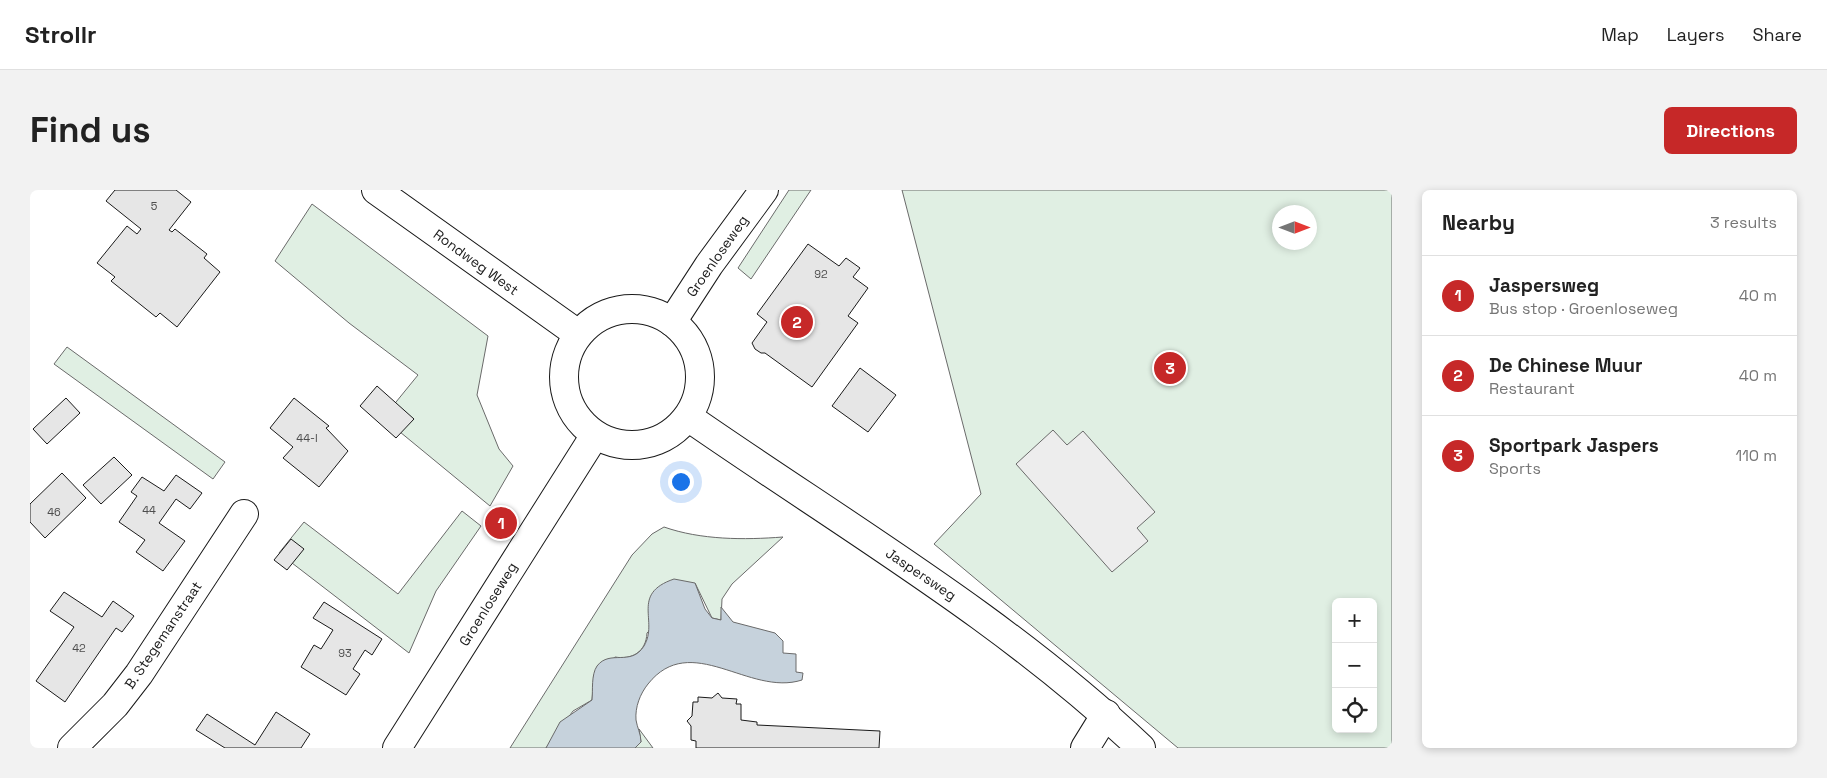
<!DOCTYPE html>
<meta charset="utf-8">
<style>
body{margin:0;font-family:"Space Grotesk",sans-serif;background:#f2f2f2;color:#222}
.controls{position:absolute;right:15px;bottom:15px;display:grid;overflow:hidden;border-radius:8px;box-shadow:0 2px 8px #0003}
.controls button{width:45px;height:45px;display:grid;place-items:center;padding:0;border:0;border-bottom:1px solid #e0e0e0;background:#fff;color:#222;font:25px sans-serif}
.compass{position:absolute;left:1242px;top:15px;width:45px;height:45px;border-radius:50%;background:#fff;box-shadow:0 2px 8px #0003;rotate:90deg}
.you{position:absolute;left:650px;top:291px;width:18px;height:18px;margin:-12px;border:4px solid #fff;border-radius:50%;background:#1a73e8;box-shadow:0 0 0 8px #1a73e833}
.badge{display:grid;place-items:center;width:32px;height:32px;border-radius:50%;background:#c62828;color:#fff;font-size:16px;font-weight:700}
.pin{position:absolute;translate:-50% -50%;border:2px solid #fff;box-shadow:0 1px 5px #0006}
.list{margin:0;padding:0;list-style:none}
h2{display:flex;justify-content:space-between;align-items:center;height:65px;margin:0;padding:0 20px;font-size:21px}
h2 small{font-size:16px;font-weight:400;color:#767676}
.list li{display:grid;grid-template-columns:32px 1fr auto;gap:15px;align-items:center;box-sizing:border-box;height:80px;padding:0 20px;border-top:1px solid #e0e0e0}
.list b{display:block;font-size:19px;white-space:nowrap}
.list p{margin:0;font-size:16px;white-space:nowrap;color:#767676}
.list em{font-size:16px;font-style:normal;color:#767676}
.icon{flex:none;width:28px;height:28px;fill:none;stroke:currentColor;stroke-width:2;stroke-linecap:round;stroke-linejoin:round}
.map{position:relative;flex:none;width:1362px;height:558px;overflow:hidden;border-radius:8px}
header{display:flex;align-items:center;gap:30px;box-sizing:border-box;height:70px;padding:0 25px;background:#fff;border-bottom:1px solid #e0e0e0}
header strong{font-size:24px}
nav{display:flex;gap:28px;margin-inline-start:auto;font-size:18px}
.intro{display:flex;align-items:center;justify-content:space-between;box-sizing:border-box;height:120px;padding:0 30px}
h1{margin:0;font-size:35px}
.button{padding:12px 22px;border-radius:8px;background:#c62828;color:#fff;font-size:18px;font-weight:700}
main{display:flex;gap:30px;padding:0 30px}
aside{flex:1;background:#fff;border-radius:8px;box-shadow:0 2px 8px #0003}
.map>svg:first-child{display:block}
.green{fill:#e0efe3;stroke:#6a6a6a;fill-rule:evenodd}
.parking{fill:#ededed;stroke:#6a6a6a}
.water{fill:#c6d2dc;stroke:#6a6a6a}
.building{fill:#e6e6e6;stroke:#1a1a1a}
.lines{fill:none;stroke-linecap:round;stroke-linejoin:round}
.minor-casing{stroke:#1a1a1a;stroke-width:30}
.major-casing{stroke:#1a1a1a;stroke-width:30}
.minor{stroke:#fff;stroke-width:28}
.major{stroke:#fff;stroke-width:28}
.labels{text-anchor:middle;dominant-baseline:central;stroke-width:4;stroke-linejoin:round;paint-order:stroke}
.number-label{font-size:11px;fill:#4d4d4d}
.street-label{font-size:14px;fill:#1a1a1a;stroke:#fff}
</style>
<header>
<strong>Strollr</strong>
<nav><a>Map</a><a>Layers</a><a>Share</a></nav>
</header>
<div class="intro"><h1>Find us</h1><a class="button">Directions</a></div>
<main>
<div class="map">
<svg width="1362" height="558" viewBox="0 0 1362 558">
<rect width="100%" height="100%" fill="#fff"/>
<g class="green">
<polygon points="759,0 781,0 721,89 708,78"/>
<path d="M872 0H1362V558H1148L904 354 951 304ZM1250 22H1280V52H1250ZM1306 412H1343V539H1306Z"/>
<polygon points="282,14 458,146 447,205 469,259 483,276 460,316 353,228 388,185 319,133 245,71"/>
<polygon points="37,157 195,272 183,289 24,174"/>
<polygon points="432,321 451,336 406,401 379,463 249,363 274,332 368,404"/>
<path d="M634 337C671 350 714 350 753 347L702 394 692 409 691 430 682 428 665 393 617 443C616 462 602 470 585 467L564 486 562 510 543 521 516 558H480L602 365 622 344Z"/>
<polygon points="609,539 623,558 605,558 611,552"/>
</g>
<polygon class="parking" points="1023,240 1037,255 1053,241 1125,322 1107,338 1118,351 1082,382 986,274"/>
<path class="water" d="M644 389 665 393 675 419 682 428 691 430V417L703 432 745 443 753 451V463L766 464V482L773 483 772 490C719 507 661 440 618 494 610 504 605 517 606 530 607 537 611 544 611 552L605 558H516L530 532 562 510C563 500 561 485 567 476 580 459 601 477 614 456 629 431 600 404 644 389Z"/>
<g class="building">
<polygon points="85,0 146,0 161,12 139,40 142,42 145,39 177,64 174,68 190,82 147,137 130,123 126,127 81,91 85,87 67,73 97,36 107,44 111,39 76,11"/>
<polygon points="778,54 809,76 816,68 830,78 823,87 838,98 818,126 828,133 782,197 735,163 731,163 725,159 722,153 737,132 727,124"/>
<polygon points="830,178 866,205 838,242 802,216"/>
<polygon points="347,196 384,229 366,248 330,216"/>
<polygon points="36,208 50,223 17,254 3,239"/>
<polygon points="264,208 299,236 296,238 318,261 289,297 253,268 263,257 240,238"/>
<polygon points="84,267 102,285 71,314 53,295"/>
<polygon points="32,283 56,308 15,348 0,332 0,314"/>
<polygon points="146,285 172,303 160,319 146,309 129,333 155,351 133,381 106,362 115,350 89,332 107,306 101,302 112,287 134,301"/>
<polygon points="261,349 274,359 257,380 244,370"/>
<polygon points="34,402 72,427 83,411 104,426 92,442 86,438 35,512 6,491 44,437 20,421"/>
<polygon points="294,412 352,449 342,465 335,460 323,479 330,484 316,505 271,477 284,455 291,459 303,440 283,428"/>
<polygon points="688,503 692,508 707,509 706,514 711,514 711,530 727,532 727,535 850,541 849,558 666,558 666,551 661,550 661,536 657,531 662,526 663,512 668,512 668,507 682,508"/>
<polygon points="246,522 280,544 271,558 195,558 166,540 177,524 225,555"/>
</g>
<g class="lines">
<g class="minor-casing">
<g id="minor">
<path d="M658 227C812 334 975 429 1111 558"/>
<polyline points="42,558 85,515 109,484 214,324"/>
<polyline points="1055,558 1076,524"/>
</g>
</g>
<g class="major-casing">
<g id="major">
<polyline points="346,0 548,144"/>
<circle cx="602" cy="187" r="68"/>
<polyline points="642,132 679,75 734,0"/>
<polyline points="367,558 565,245"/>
</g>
</g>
<use href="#minor" class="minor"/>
<use href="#major" class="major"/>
</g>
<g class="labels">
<g class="number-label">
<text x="124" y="16">5</text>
<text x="791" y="84">92</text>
<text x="277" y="248">44-I</text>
<text x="119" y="320">44</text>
<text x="24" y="322">46</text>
<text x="49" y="458">42</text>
<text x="315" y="463">93</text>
</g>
<g class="street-label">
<text transform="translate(687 66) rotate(-55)">Groenloseweg</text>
<text transform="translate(446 72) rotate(36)">Rondweg West</text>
<text transform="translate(891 384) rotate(34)">Jaspersweg</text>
<text transform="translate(458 414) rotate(-58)">Groenloseweg</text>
<text transform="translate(133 445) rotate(-56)">B. Stegemanstraat</text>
</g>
</g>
</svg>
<div class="controls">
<button>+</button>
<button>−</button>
<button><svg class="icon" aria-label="locate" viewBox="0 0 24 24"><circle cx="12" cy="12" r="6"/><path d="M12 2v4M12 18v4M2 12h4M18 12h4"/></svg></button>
</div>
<svg class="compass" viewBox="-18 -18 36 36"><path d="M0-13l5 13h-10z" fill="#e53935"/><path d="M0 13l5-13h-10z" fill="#767676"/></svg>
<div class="you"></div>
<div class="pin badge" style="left:471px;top:333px">1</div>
<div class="pin badge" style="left:767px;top:132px">2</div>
<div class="pin badge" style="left:1140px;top:178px">3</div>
</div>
<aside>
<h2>Nearby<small>3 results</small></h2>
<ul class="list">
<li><span class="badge">1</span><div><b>Jaspersweg</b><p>Bus stop · Groenloseweg</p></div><em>40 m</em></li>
<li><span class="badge">2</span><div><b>De Chinese Muur</b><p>Restaurant</p></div><em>40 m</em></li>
<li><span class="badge">3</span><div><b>Sportpark Jaspers</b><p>Sports</p></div><em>110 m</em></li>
</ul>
</aside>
</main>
